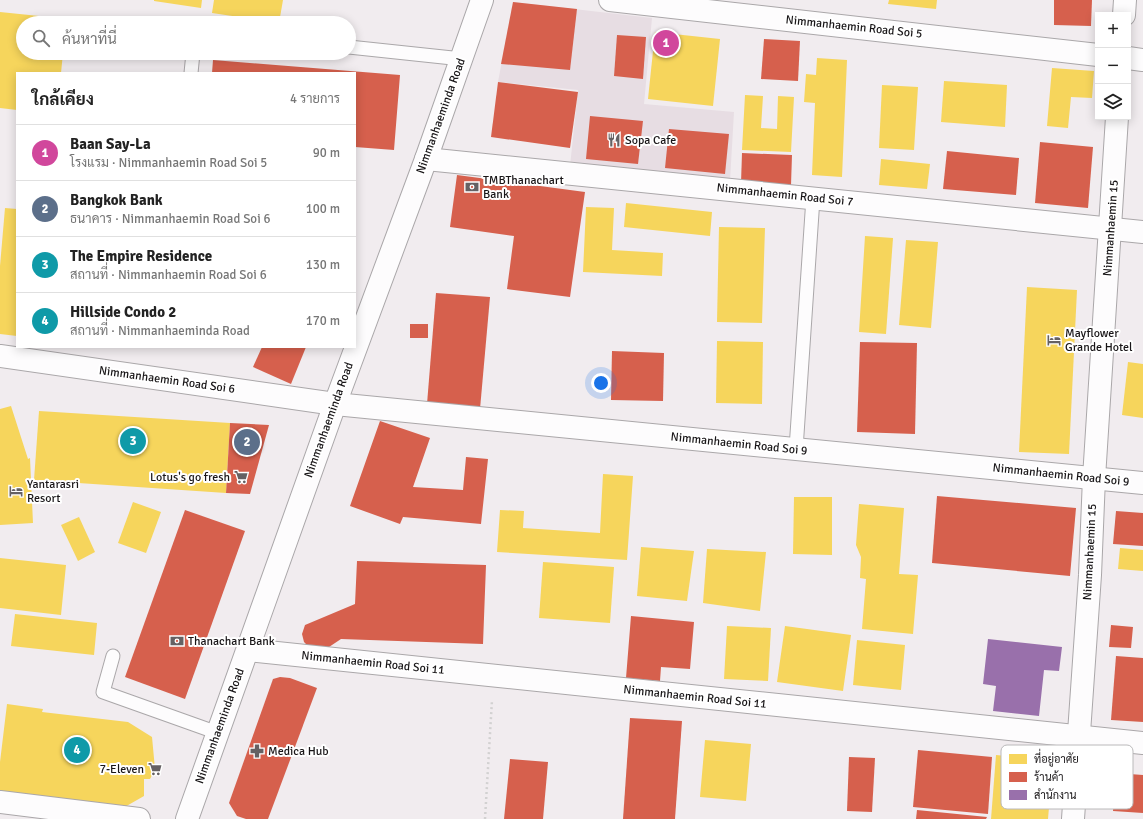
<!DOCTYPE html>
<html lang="th">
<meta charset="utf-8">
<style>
body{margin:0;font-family:Signika,Sarabun,sans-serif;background:#f2f2f2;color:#222}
.controls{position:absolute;right:12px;top:12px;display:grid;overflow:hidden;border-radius:0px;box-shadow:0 2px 10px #0003}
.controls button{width:36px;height:36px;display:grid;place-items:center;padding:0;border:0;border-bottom:1px solid #e0e0e0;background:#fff;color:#222;font:20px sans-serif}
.you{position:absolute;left:601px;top:383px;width:14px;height:14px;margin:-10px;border:3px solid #fff;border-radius:50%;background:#1a73e8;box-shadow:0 0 0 6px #1a73e833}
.badge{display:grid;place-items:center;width:26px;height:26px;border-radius:50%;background:#2563eb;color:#fff;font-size:13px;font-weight:700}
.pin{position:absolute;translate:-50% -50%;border:2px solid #fff;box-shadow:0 1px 4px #0006}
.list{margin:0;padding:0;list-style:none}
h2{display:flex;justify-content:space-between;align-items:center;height:52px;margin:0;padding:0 16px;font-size:17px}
h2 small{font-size:13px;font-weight:400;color:#767676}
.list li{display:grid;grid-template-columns:26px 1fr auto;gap:12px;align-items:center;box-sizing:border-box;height:56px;padding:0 16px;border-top:1px solid #e0e0e0}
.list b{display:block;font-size:15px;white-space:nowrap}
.list p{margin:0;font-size:13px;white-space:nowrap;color:#767676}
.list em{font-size:13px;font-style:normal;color:#767676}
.icon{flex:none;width:22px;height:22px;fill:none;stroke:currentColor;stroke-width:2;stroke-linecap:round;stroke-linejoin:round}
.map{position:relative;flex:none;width:1143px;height:819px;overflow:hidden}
.search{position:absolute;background:#fff;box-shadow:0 2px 10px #0003;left:16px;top:16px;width:340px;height:44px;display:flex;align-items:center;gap:10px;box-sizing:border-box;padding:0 14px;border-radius:22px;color:#767676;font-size:15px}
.panel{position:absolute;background:#fff;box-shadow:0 2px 10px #0003;left:16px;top:72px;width:340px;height:276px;border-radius:0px}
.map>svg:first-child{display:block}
.built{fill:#e7dde3}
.homes{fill:#f6d55c}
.shops{fill:#d6604d}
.offices{fill:#9970ab}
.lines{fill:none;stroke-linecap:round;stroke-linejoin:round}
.service-casing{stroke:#aaa7a9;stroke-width:15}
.minor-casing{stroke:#aaa7a9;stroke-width:24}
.secondary-casing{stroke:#aaa7a9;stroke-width:24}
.path{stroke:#d2d1d1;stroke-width:2.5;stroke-dasharray:2 3;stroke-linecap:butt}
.service{stroke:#fdfcfd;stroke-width:13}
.minor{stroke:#fdfcfd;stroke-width:22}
.secondary{stroke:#fdfcfd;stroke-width:22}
.labels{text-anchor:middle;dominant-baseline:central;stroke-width:4;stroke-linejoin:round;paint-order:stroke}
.street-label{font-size:12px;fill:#191618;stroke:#fff}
.poi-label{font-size:12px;fill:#191618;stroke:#fff;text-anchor:start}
.key{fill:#fff;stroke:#bab9ba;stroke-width:1}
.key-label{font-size:11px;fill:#191618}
</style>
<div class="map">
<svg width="1143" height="819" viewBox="0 0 1143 819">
<rect width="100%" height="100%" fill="#f1ecef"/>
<polygon class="built" points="513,2 652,18 644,104 734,112 730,181 570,166 578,90 498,82"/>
<g class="homes">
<polygon points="154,0 202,0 201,8 154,1"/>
<polygon points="214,0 283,0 279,23 212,13"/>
<polygon points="889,0 937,0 936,9 888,4"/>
<polygon points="0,12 39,16 38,23 23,23 23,53 63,53 61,73 17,73 17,110 0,108"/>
<polygon points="655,32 720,39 713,106 648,99"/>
<polygon points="817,58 847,60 842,177 812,175 815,103 804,102 806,74 816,75"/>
<polygon points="1052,68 1094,71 1092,98 1071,97 1068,128 1047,126"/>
<polygon points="944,81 1007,85 1005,127 941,122"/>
<polygon points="882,85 918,87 914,150 879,148"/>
<polygon points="745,95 763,96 761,128 777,129 778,96 794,97 791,152 742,150"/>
<polygon points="881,159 930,164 927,189 879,185"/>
<polygon points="626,203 712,212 710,236 624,227"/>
<polygon points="586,207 614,208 612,250 663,253 662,276 583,272"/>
<polygon points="5,208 17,209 17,336 0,334 0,266"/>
<polygon points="719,227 765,228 762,323 717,322"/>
<polygon points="865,236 893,238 886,334 859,332"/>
<polygon points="906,240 938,242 931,328 899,325"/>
<polygon points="1027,287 1077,290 1069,454 1019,452"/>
<polygon points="717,341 763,342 762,404 716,403"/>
<polygon points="1128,362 1143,364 1143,418 1122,415"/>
<polygon points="11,406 28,459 30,458 33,523 0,525 0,409"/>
<polygon points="39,411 230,423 226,493 34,480"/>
<polygon points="603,474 633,476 627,560 497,552 500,510 524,511 523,528 600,533"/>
<polygon points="794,497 832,497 832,555 793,554"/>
<polygon points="133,502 161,512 146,553 118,543"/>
<polygon points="859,504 904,508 899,574 918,575 913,634 862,629 866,579 860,578 861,557 856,545"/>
<polygon points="79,517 95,552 78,561 61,525"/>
<polygon points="641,547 694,551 687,601 637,596"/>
<polygon points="1120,548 1143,550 1143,571 1118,569"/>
<polygon points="707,549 766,552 760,611 703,603"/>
<polygon points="0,558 66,565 61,615 0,608"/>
<polygon points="543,562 614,567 610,623 539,618"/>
<polygon points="15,614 97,623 94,655 11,646"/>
<polygon points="727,626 771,628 768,681 724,679"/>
<polygon points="785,626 851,635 843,691 777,682"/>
<polygon points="857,640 905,645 901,690 853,685"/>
<polygon points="7,704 43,709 42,712 128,722 152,737 155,769 150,779 144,779 144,796 116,812 0,798 0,762"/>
<polygon points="705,740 751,744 746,801 700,797"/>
<polygon points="996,755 1053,760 1048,819 991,819"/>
</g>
<g class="shops">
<polygon points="1054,0 1092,0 1091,26 1054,25"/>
<polygon points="513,2 577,9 570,70 501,64"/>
<polygon points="617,35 646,37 643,79 614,76"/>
<polygon points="764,39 800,41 798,81 761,79"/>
<polygon points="213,60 400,75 394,150 355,147 355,73 212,73"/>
<polygon points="498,82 578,92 570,148 491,137"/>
<polygon points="590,116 643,121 638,164 586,159"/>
<polygon points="669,129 729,134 725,174 665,168"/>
<polygon points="1040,142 1093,147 1088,208 1035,203"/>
<polygon points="947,151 1019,158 1016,195 943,189"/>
<polygon points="742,153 792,155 791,185 741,183"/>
<polygon points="457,175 585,192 570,297 507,289 514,236 450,227"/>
<polygon points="436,293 490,297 480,409 427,404"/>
<rect x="410" y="324" width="18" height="14"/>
<polygon points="860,342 917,343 915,434 857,432"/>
<polygon points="262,347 306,347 291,384 253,367"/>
<polygon points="612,351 664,353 663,401 611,400"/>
<polygon points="380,421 430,438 413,487 463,490 466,457 488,459 481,524 403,517 400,524 350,506"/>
<polygon points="230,423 269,425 250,494 226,493"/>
<polygon points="937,496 1076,508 1070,576 932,563"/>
<polygon points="185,510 245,531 185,699 125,677"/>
<polygon points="1116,511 1143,513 1143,546 1113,544"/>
<polygon points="357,561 486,565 483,644 341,639 329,647 317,649 310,648 304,642 302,634 305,625 355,604"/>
<polygon points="631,616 694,622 690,669 661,667 660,681 626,678"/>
<polygon points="1111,625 1133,627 1131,648 1109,647"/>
<polygon points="1116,656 1143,658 1143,722 1111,720"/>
<polygon points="280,677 290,678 317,688 268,819 246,819 237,816 229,803 273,679"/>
<polygon points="630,718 682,721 675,819 623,819"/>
<polygon points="918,750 992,757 988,814 913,807"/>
<polygon points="849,757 875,758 872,812 847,811"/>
<polygon points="510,759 548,762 543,819 504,819"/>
<polygon points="1116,773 1143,775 1143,813 1113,811"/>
<polygon points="917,810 987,817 986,819 916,819"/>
</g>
<polygon class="offices" points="988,639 1062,647 1059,671 1044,670 1039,716 993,711 996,686 983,684"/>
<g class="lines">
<g class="service-casing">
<g id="service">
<polyline points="349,47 462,59"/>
<polyline points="191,73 193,53"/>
<polyline points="796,449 813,198"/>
<polyline points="113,656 103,692 218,733"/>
</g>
</g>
<g class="minor-casing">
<g id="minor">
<polyline points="610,0 1098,55"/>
<polyline points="1124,15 1125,0"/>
<polyline points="1128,58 1143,60"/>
<polyline points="426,159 1143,232"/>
<polyline points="0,356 335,404 1143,483"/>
<polyline points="248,650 1143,743"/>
<polyline points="0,802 139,819"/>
<polyline points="1073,819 1090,575 1094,478 1117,117"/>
</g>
</g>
<g class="secondary-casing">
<polyline id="secondary" points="187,819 335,404 426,159 482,0"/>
</g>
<polyline class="path" points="485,819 492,700"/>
<use href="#service" class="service"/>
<use href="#minor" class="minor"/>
<use href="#secondary" class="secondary"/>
</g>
<defs>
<g id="restaurant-bare" transform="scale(1.08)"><path d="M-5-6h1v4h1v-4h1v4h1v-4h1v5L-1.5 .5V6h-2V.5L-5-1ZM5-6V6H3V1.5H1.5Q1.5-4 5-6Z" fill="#656163" stroke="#fff" stroke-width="2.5" paint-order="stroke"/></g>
<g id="bank-bare" transform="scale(1.08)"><path d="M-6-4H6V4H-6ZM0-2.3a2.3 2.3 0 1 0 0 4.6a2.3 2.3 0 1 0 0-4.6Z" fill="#656163" stroke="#fff" stroke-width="2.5" paint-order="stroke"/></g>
<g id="hotel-bare" transform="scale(1.08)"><path d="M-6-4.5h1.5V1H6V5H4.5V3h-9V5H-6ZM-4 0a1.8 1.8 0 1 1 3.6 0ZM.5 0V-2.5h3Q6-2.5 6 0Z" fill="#656163" stroke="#fff" stroke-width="2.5" paint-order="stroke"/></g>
<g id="supermarket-bare" transform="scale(1.08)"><path d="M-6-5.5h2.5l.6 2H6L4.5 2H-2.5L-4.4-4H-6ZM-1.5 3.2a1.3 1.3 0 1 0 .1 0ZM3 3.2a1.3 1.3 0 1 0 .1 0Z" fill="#656163" stroke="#fff" stroke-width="2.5" paint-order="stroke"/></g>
<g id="pharmacy-bare" transform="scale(1.08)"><path d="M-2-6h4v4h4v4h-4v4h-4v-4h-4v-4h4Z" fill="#656163" stroke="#fff" stroke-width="2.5" paint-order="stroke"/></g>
</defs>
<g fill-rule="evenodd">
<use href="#restaurant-bare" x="614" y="140"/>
<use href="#bank-bare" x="472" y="187"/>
<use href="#hotel-bare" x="1054" y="340"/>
<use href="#supermarket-bare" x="241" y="477"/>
<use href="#hotel-bare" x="16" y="491"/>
<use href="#bank-bare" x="177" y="641"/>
<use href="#pharmacy-bare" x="257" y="751"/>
<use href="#supermarket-bare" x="155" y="769"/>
</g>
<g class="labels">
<g class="street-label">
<text transform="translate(854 27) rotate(6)">Nimmanhaemin Road Soi 5</text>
<text transform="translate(441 116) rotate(-70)">Nimmanhaeminda Road</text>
<text transform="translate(785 195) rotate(6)">Nimmanhaemin Road Soi 7</text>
<text transform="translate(1111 228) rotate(-86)">Nimmanhaemin 15</text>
<text transform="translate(167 380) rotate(8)">Nimmanhaemin Road Soi 6</text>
<text transform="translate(329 420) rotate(-70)">Nimmanhaeminda Road</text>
<text transform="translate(739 444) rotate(6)">Nimmanhaemin Road Soi 9</text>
<text transform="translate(1061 475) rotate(6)">Nimmanhaemin Road Soi 9</text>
<text transform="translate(1090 552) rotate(-87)">Nimmanhaemin 15</text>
<text transform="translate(373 663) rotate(6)">Nimmanhaemin Road Soi 11</text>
<text transform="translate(695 697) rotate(6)">Nimmanhaemin Road Soi 11</text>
<text transform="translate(220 726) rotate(-70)">Nimmanhaeminda Road</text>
</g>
<g class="poi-label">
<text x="625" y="140">Sopa Cafe</text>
<text x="483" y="180">TMBThanachart<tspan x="483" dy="14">Bank</tspan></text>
<text x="1065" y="333">Mayflower<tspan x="1065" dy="14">Grande Hotel</tspan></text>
<text x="230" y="477" text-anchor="end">Lotus's go fresh</text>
<text x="27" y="484">Yantarasri<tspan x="27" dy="14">Resort</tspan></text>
<text x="188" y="641">Thanachart Bank</text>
<text x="268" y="751">Medica Hub</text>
<text x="144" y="769" text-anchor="end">7-Eleven</text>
</g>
</g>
<rect x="1001" y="745" width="132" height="64" rx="6" class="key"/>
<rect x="1009" y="754" width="18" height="10" fill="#f6d55c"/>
<rect x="1009" y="772" width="18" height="10" fill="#d6604d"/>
<rect x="1009" y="790" width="18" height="10" fill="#9970ab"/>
<g class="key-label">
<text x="1034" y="763">ที่อยู่อาศัย</text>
<text x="1034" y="781">ร้านค้า</text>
<text x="1034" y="799">สำนักงาน</text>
</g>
</svg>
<div class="controls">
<button>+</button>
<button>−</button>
<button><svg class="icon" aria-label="layers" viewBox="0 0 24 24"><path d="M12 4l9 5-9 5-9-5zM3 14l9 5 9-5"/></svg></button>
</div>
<div class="you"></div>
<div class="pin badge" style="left:666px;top:43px;background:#d1479c">1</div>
<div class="pin badge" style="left:247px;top:442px;background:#5c6f8a">2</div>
<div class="pin badge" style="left:133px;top:441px;background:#0f9aa8">3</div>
<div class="pin badge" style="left:77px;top:750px;background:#0f9aa8">4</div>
<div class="search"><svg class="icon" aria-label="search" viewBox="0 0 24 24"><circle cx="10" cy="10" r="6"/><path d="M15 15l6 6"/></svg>ค้นหาที่นี่</div>
<section class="panel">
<h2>ใกล้เคียง<small>4 รายการ</small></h2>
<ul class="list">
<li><span class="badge" style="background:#d1479c">1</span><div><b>Baan Say-La</b><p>โรงแรม · Nimmanhaemin Road Soi 5</p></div><em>90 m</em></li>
<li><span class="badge" style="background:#5c6f8a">2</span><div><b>Bangkok Bank</b><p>ธนาคาร · Nimmanhaemin Road Soi 6</p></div><em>100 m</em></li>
<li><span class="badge" style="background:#0f9aa8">3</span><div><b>The Empire Residence</b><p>สถานที่ · Nimmanhaemin Road Soi 6</p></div><em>130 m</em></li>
<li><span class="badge" style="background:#0f9aa8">4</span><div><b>Hillside Condo 2</b><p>สถานที่ · Nimmanhaeminda Road</p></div><em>170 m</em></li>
</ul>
</section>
</div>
